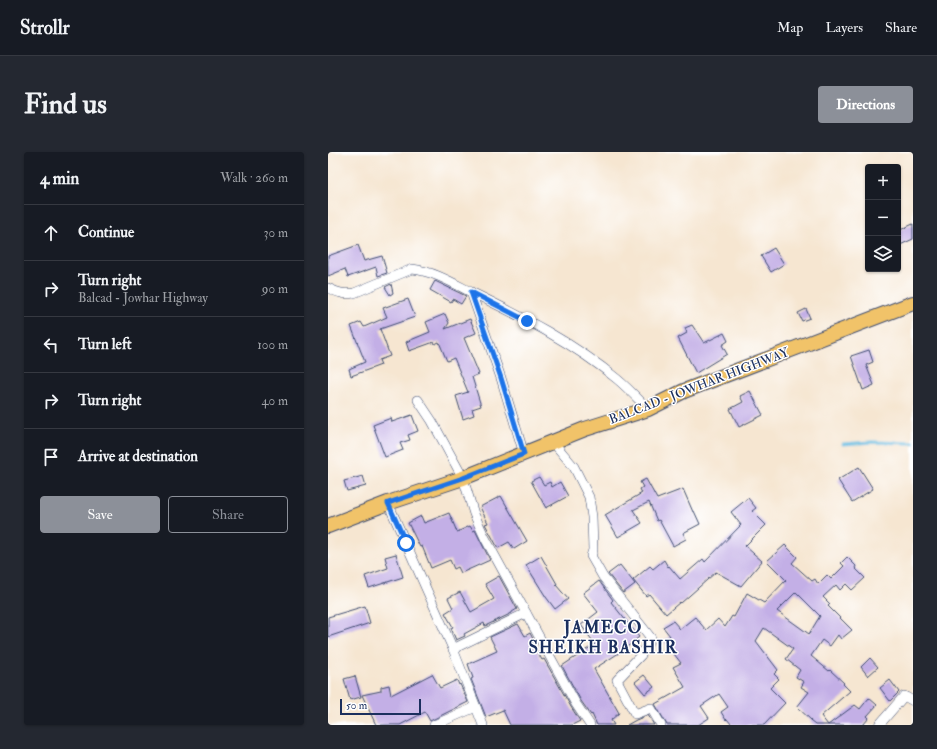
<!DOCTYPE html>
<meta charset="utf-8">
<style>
body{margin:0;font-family:"IM FELL Double Pica",serif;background:#242831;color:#f1f3f6}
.controls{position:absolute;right:12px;top:12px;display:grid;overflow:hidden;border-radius:4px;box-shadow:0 1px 3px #0004}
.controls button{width:36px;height:36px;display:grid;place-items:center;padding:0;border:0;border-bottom:1px solid #363941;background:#171b24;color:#f1f3f6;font:20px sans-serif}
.scale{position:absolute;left:12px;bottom:10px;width:81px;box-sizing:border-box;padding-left:4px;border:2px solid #1b2f5e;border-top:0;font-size:11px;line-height:14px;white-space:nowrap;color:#1b2f5e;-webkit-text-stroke:3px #fff;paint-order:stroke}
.stop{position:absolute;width:12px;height:12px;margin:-9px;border:3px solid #1a73e8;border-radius:50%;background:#fff}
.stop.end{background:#1a73e8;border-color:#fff;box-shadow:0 1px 4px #0008}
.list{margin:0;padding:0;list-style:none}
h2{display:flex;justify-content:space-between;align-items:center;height:52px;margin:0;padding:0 16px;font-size:17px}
h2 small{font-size:13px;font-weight:400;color:#9ea1a6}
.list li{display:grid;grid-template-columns:26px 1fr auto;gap:12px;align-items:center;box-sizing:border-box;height:56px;padding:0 16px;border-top:1px solid #363941}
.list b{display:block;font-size:15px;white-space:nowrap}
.list p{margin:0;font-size:13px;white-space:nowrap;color:#9ea1a6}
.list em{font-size:13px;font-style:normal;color:#9ea1a6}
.actions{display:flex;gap:8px;padding:12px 16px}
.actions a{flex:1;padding:9px 0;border:1px solid #8c9099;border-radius:4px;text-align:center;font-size:14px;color:#8c9099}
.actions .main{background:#8c9099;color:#fff}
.icon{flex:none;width:22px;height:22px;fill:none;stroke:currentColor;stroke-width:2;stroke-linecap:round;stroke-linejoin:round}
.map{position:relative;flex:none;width:585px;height:573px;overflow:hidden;border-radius:4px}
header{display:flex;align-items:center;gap:24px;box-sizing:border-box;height:56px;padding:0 20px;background:#171b24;border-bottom:1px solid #363941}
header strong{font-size:19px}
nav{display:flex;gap:22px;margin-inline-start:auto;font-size:14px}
.intro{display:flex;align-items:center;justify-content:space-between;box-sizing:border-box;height:96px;padding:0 24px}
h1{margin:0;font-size:28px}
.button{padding:10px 18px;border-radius:4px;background:#8c9099;color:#fff;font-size:14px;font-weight:700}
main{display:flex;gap:24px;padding:0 24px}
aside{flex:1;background:#171b24;border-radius:4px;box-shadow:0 1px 3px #0004}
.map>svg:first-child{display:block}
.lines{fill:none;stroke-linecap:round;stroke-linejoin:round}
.stream{stroke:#65bce2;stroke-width:3}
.building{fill:#c3afe6;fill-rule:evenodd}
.street-casing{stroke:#3c4a6f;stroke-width:10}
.primary-casing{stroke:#3c4a6f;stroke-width:16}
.street{stroke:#fff;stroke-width:9}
.primary{stroke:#f1c369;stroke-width:14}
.route{stroke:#1a73e8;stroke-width:5}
.labels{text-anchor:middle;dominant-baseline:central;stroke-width:3;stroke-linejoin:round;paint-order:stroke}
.street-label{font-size:13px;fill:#1b2f5e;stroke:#fff}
.district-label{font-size:17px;font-weight:bold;letter-spacing:1px;fill:#1b2f5e;stroke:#fff}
</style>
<header>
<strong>Strollr</strong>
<nav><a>Map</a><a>Layers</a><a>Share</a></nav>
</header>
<div class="intro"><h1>Find us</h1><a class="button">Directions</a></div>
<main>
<aside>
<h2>4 min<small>Walk · 260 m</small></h2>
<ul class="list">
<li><svg class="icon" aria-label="ahead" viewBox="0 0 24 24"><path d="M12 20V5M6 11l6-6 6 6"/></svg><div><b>Continue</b></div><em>30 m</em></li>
<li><svg class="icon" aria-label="right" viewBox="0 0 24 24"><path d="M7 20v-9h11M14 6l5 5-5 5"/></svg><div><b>Turn right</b><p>Balcad - Jowhar Highway</p></div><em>90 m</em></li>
<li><svg class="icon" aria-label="left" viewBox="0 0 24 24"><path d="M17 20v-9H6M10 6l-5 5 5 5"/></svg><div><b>Turn left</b></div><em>100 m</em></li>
<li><svg class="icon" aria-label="right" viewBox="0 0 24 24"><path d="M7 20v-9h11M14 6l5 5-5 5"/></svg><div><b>Turn right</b></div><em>40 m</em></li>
<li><svg class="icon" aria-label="arrive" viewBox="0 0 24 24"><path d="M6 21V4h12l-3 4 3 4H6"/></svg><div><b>Arrive at destination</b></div></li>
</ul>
<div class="actions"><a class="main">Save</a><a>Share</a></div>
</aside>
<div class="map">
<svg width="585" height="573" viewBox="0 0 585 573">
<rect width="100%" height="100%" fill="#fff"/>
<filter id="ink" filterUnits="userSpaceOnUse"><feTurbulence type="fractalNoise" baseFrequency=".025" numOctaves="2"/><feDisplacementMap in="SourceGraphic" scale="8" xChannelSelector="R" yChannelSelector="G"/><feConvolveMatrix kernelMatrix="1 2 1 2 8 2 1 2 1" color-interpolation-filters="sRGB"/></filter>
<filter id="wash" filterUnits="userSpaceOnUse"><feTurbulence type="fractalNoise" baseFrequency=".012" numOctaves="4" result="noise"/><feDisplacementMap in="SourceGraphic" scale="16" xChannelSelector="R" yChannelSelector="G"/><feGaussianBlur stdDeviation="0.9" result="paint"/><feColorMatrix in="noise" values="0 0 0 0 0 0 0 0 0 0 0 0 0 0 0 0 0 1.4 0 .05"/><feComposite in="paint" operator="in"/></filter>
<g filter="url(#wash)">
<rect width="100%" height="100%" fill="#f6e6d1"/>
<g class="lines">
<polyline class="stream" points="515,292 544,290 585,291"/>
</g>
<g id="blocks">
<g class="building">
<polygon points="585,72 585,87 570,94 570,79"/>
<polygon points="30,93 36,109 54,104 59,121 50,124 48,115 20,125 17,117 0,124 0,104"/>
<polygon points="446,96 456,112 443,120 433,104"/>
<polygon points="107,129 138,144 133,152 125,147 123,150 102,138"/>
<polygon points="63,132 65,141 62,143 57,135"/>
<polygon points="80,147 87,165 52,177 62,204 51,208 53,213 23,224 21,217 37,210 23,174 33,170 36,175 59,165 55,156"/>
<polygon points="478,157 482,166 474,169 470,161"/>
<polygon points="117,162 121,171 117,177 142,167 148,181 136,186 151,222 144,225 153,254 144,257 146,263 135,267 128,244 140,240 126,206 119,209 111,190 107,192 106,190 81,199 78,190 102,180 98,170"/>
<polygon points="364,173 376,191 396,181 400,189 394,193 399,202 368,221 350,186 359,181 357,176"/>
<polygon points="541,198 545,210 538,213 546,233 535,238 523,204"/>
<polygon points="422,239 435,263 411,275 402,257 415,250 412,244"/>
<polygon points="84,263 90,279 80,283 82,288 72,291 75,298 57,305 45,273 63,266 64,270"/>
<polygon points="531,315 545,337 524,350 510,328"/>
<polygon points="35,324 38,334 19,339 16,329"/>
<polygon points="211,325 216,333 222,330 224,335 232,330 240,344 218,356 203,329"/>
<polygon points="318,327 329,347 355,337 365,360 366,359 372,372 355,381 358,387 345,394 331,368 329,369 321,350 305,358 314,371 290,385 277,363 314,341 312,337 315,335 312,330"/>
<polygon points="173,344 199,389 186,397 181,390 170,396 157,372 160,371 152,355"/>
<polygon points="420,346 428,356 424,359 438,373 417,394 434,409 413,434 388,420 353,451 352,450 338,462 321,442 318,444 305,428 322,414 325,417 336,408 340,415 341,414 352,427 375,407 377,410 413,373 403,360"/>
<polygon points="121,361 129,380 142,374 145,379 147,378 162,408 133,421 130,415 126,417 122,408 103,416 94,394 92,395 80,371 93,364 96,371"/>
<path d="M457 393 469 405 464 411 484 429 487 427 490 432 499 423 503 427 516 414 513 411 519 405 528 414 527 416 537 426 524 438 518 432 512 438 508 433 495 445 502 452 500 454 524 478 513 487 510 483 502 494 494 488 483 504 501 519 502 518 516 531 515 532 522 539 493 564 500 573 527 553 532 557 541 546 549 553 539 564 541 566 535 573H487L482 569 483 568 469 555 481 540 473 535 476 530 468 525 472 518 458 507 465 497 436 476 428 489 450 518 446 522 451 527 442 536 457 551 436 573H404L399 567 398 568 393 560 400 555 391 542 373 554 381 566 370 573H339L327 552 357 535 345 515 353 511 336 489 342 484 335 475 345 469 352 477 367 465 378 478 390 467 397 475 404 464 406 465 419 441 436 451 458 428 439 409ZM468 440 492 464 481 482 449 459Z"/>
<polygon points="68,402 75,425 41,436 37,424 60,416 57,405"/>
<polygon points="213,404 229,432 228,433 240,447 227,457 218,445 198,413"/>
<polygon points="292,413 307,432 295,441 280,422"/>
<polygon points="171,424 189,457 184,460 184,461 157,474 156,471 136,482 137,484 128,488 123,476 125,475 117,461 125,456 120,446 132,440 143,460 166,447 157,432"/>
<polygon points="271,429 285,448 283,450 311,485 294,499 266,517 291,561 283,568 286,573 269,573 264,562 263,563 253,549 234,514 267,492 253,473 270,460 255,441"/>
<polygon points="37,454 42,471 0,485 0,465"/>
<polygon points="190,472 197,484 202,481 206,489 204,490 214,508 216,507 243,555 252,569 244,573 182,573 175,558 158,565 143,527 145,526 140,512 169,499 162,485"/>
<polygon points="542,506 550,515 540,524 533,515"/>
<polygon points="104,522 112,536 129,528 131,533 132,532 140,550 102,569 97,560 72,573 48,573 34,543 53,539 53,535 61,533 63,543"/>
<polygon points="316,523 326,535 317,542 307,530"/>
<polygon points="27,524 33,545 22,548 16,527"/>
<polygon points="562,528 571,540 562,549 552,536"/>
<polygon points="320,563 326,573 299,573 308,568"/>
</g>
</g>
</g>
<g filter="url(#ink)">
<use href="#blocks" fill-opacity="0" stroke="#3c4a6f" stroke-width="1"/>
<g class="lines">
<g class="street-casing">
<g id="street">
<path d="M0 136C9 140 15 143 26 141L84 117C105 119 125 131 143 140 193 164 247 192 289 227 300 236 310 247 320 257"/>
<polyline points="143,140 173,226 196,302"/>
<polyline points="90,248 104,269 135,326 146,362 157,386 248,552 262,573"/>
<polyline points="225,290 246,315 261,345 264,365 265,398 263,404 275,425 323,486 313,503 289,528 307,562 323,556 333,573"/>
<polyline points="60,351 125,497 155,573"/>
<polyline points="125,497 198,461"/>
<polyline points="106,573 148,555"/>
<polyline points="551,573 576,544 578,545 585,549"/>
</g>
</g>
<g class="primary-casing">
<polyline id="primary" points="0,374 60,351 135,326 257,277 320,257 356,239 585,151"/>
</g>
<use href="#street" class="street"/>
<use href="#primary" class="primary"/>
</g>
</g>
<g class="lines" filter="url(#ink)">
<polyline class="route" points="78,391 60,351 135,326 196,302 173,226 143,140 199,169"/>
</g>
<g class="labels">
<g class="street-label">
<text transform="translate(371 234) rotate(-21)">BALCAD - JOWHAR HIGHWAY</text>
</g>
<g class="district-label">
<text x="275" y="475">JAMECO<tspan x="275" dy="20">SHEIKH BASHIR</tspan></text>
</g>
</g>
</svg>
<div class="controls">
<button>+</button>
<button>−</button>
<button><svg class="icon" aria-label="layers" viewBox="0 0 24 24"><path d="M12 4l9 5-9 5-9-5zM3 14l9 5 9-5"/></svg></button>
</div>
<div class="scale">50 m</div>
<div class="stop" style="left:78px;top:391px"></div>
<div class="stop end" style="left:199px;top:169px"></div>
</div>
</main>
